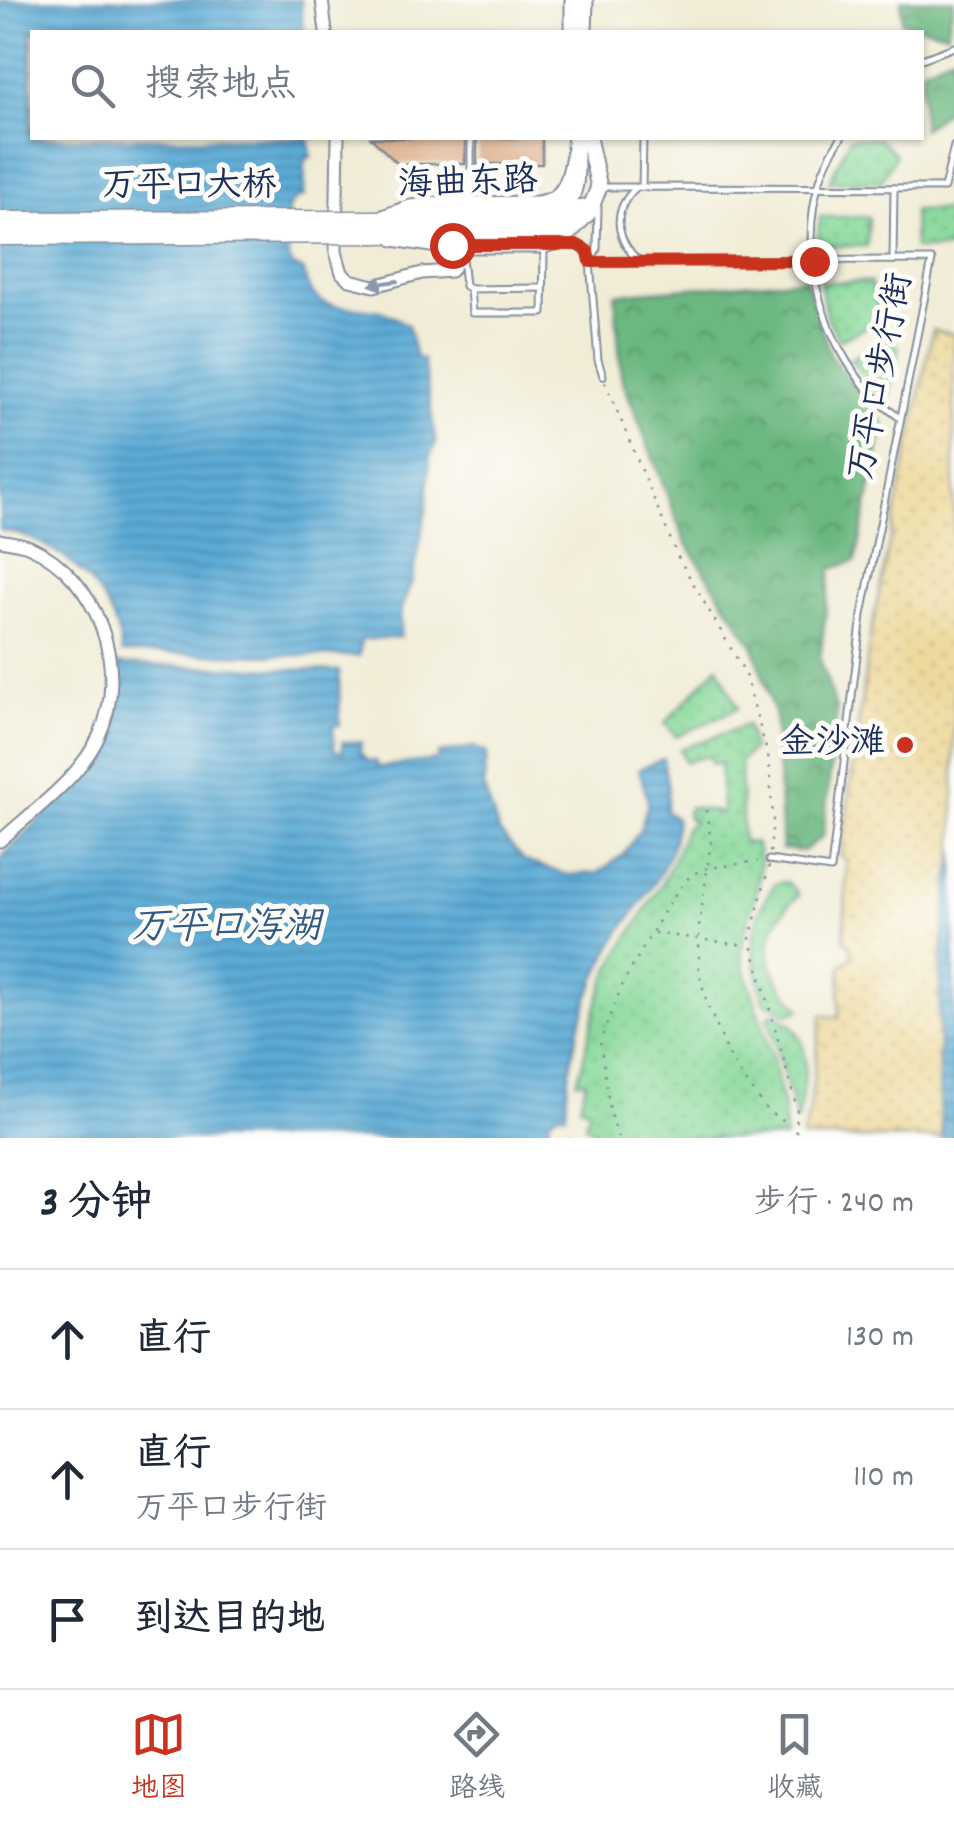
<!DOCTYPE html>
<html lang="zh">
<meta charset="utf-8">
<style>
body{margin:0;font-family:Dekko,"LXGW WenKai TC",sans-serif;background:#f2f2f3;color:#1f2937}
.stop{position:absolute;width:30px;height:30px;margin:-22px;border:8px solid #c8321e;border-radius:50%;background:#fff}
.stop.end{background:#c8321e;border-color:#fff;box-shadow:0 2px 10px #0008}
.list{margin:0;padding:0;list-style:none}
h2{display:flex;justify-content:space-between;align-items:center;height:130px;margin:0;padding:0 40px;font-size:42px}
h2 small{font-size:32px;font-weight:400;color:#747a83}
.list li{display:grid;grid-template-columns:65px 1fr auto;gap:30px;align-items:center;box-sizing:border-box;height:140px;padding:0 40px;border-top:2px solid #e0e1e3}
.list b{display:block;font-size:38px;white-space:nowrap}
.list p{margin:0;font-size:32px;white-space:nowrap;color:#747a83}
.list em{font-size:32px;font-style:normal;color:#747a83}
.icon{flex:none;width:55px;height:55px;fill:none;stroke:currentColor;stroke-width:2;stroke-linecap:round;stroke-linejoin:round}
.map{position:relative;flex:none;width:954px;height:1138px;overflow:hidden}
.search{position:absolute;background:#fff;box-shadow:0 2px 8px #0004;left:30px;right:30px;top:30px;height:110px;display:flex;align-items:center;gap:25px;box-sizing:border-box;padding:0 35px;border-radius:0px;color:#747a83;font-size:38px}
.sheet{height:550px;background:#fff}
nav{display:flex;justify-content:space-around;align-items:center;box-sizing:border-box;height:140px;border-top:2px solid #e0e1e3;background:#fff;font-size:28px;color:#747a83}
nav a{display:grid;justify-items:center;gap:5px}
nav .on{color:#c8321e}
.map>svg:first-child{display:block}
.grass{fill:url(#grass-dots);stroke:#50847c;stroke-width:2.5}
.forest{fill:url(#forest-crowns);stroke:#447470;stroke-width:2.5}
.sand{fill:url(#sand-dots);stroke:#84847e;stroke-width:2.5}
.water{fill:url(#water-rules);stroke:#3b6d9a;stroke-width:2.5}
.building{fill:#dcac88}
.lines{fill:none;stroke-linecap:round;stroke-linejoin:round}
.lane-casing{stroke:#868e9a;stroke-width:9}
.street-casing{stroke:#868e9a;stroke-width:15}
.secondary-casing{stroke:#868e9a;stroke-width:19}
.primary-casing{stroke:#868e9a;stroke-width:21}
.path{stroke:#868e9a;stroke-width:2.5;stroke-dasharray:2.5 8;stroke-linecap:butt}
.lane{stroke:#fff;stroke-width:5}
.street{stroke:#fff;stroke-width:11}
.secondary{stroke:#fff;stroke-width:15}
.primary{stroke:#fff;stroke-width:18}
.primary-bridge-casing{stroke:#868e9a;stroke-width:21;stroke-linecap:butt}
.primary-bridge{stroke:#fff;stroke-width:18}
.oneway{fill:#8d97ae}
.route{stroke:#c8321e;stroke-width:12}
.poi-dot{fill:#c8321e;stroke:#fdfcf7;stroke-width:4}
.labels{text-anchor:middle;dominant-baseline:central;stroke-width:10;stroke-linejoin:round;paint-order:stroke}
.street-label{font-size:35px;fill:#1b2f5e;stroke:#fdfcf7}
.poi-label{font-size:35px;fill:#1b2f5e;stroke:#fdfcf7;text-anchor:end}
.water-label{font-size:38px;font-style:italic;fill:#315a88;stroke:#fdfcf7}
</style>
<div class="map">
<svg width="954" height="1138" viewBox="0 0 954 1138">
<defs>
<pattern id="grass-dots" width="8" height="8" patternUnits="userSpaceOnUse" patternTransform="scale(2.5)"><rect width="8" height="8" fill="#85d899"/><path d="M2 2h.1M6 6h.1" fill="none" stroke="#72ba86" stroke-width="1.8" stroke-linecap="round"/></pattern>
<pattern id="forest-crowns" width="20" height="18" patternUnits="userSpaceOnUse" patternTransform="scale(2.5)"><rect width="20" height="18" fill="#6cb881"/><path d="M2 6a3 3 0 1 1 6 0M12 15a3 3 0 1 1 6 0" fill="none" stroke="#58966d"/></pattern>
<pattern id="sand-dots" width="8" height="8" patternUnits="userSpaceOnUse" patternTransform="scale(2.5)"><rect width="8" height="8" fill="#eeda9e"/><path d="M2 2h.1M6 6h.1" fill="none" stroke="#ccbb8a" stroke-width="1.8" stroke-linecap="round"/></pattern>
<pattern id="water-rules" width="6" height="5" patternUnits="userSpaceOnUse" patternTransform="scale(2.5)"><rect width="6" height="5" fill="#5babd6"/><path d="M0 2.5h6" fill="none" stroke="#4a8cb1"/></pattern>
</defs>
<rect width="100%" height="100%" fill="#fdfcf7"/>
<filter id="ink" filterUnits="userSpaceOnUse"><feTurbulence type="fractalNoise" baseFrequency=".01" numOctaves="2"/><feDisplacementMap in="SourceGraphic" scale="20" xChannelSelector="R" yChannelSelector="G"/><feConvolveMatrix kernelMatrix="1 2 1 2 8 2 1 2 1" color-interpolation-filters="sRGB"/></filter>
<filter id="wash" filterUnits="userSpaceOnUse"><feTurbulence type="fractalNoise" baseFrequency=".0048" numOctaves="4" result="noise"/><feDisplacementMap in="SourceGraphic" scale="40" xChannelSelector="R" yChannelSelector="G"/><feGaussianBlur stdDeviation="2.25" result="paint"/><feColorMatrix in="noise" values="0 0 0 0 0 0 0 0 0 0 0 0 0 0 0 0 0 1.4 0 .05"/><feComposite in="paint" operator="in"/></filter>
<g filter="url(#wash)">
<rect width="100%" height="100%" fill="#f0ecd6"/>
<g class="grass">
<polygon points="850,138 878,138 896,155 881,181 829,182"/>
<polygon points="954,210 950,249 914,249 913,211"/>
<polygon points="820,217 869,217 867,246 817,246"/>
<polygon points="820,282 870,282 883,319 839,340 826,315"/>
<polygon points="891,338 899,348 887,406 850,359"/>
<polygon points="718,666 738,708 676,737 665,723"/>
<path d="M747 725 753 749 740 761 743 842 755 843C771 873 744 918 742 949 741 965 748 979 753 994 767 1040 785 1090 785 1138H596V1132L585 1125 589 1110 580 1105 586 1081H577C589 1045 593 1005 610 970 637 917 667 888 685 828L694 822 688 818 687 812 690 807 722 813 720 763 712 764 709 756 685 762 680 749Z"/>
<path d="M782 882 788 883 799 895C756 935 762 969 801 1009L788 1014 764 1002C751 957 745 924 775 884Z"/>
<path d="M772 1013C820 1031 804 1083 797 1122L768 1017Z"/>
</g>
<g class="forest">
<polygon points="901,0 954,0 947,33 902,22"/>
<polygon points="954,54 950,108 922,129 922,69"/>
<polygon points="806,279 831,357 884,422 856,561 831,569 820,659 837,712 823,836 803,851 782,849 775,717 754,647 685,541 621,376 615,294"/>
</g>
<path class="sand" d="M933 330 954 334V852C937 948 936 1041 942 1138H802L809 1114 822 1015 839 1018 841 966 852 957 851 947 844 939 847 861 841 856 870 637Z"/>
<g class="water">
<path d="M0 0H301L303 32H32V138H309L311 157 305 159 304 196 294 200 288 208V258L293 266 304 271C310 315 346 304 379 311 389 313 399 320 408 325L416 358 423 359 436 443 430 457 427 506 413 579 401 609 400 637 361 640 359 656 122 653C115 592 60 539 0 530Z"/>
<path d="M117 664 339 671 340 725 333 726 335 751 343 752 342 742H361L360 753 368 761H376L377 767 438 760V754L474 747 487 753 484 788 499 832 525 861 567 875 598 873 624 854 640 830 648 802 639 769 663 759 668 787 666 812 676 818C676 865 641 899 618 936 587 986 567 1055 566 1114L556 1113 548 1122 554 1133 561 1134 569 1129 571 1138H0V859L97 762 117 713Z"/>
<path d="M954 852V1138H942C936 1042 937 947 954 852Z"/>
</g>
<g id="blocks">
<g class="building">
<polygon points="371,138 465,138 465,164 398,164"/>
<rect x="477" y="138" width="65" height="26"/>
</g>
</g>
</g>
<g filter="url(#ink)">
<use href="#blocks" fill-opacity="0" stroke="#868e9a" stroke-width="2.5"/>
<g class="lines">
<g class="lane-casing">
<g id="lane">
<polyline points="922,59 954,47"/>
<polyline points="471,138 471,202"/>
<path d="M841 138C781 222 817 361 900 418"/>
<polyline points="600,187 634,187"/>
<polyline points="642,187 643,138"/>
<polyline points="598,207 597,249 590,262 598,360 603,376"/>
<polyline points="564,245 585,247 590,262 638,261"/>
<polyline points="461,248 465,286 470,289 472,313 543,313 544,250"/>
<polyline points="893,260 894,189"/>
<polyline points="470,289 542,288"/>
<path d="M769 860 831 869 862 615 932 260 639 261C615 239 611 210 637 187L944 188 954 146"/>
</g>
</g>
<g class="street-casing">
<g id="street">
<polyline points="322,0 326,32"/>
<polyline points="338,138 336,252 342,273 350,280 374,286 422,273 451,271 457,261 452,245"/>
<path d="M0 540C9 542 21 543 30 547 98 577 130 669 99 736 79 779 35 809 0 841"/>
</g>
</g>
<g class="secondary-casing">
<g id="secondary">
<polyline points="573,0 573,32"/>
<polyline points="584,32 585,0"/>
<path d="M560 213C582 191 575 166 575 138"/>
<path d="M383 218 410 208 441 205 536 204C568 202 571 175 575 148"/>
<polyline points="545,231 564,224 583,207"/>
<polyline points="394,238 438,245 544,245 563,239 589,212 599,187 588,138"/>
</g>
</g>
<g class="primary-casing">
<g id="primary">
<polyline points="378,220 542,219 560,213"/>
<polyline points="375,234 545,231"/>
</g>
</g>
<g class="path">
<polyline points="605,382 678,557 744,671 769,759 773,819 770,853"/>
<polyline points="706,810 711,842 699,927 699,972 707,1004 732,1062 768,1112 789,1123"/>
<polyline points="769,866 750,938 797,1108 796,1138"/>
<polyline points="654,933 742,945"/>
<polyline points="618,1138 610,1111 600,1041 624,981 672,898 691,875 704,869 758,861"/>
</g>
<use href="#lane" class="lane"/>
<use href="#street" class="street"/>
<use href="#secondary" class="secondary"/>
<use href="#primary" class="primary"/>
<g class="primary-bridge-casing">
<g id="primary-bridge">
<polyline points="0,221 378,220"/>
<polyline points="0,236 375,234"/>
</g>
</g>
<use href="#primary-bridge" class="primary-bridge"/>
</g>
<defs><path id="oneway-solid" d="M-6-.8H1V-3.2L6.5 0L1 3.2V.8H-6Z" transform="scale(2.5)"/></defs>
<use class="oneway" href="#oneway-solid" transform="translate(384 283) rotate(171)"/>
</g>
<g class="lines" filter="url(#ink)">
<polyline class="route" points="452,245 578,245 588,251 590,262 814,261"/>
</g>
<circle class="poi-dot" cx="905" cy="745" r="10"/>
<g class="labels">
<g class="street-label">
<text transform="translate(468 185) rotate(-2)">海曲东路</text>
<text x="189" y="188">万平口大桥</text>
<text transform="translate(883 377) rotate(-79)">万平口步行街</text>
</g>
<g class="poi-label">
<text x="885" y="745">金沙滩</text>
</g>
<g class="water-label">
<text x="226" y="929">万平口泻湖</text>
</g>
</g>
</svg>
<div class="stop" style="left:452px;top:245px"></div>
<div class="stop end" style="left:814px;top:261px"></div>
<div class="search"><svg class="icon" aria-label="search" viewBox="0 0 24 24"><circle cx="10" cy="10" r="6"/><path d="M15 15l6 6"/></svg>搜索地点</div>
</div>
<section class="sheet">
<h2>3 分钟<small>步行 · 240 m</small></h2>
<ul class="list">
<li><svg class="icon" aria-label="ahead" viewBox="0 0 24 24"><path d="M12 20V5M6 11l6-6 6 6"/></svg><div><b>直行</b></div><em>130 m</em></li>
<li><svg class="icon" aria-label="ahead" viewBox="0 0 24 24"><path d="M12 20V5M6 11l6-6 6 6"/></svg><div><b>直行</b><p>万平口步行街</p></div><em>110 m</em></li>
<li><svg class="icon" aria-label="arrive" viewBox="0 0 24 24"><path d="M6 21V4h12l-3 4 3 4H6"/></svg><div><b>到达目的地</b></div></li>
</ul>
</section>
<nav>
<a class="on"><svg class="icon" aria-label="map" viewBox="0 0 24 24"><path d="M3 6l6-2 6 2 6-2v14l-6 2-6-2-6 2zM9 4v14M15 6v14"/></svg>地图</a>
<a><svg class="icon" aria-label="directions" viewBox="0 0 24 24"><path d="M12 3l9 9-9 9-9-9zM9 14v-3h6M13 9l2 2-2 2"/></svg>路线</a>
<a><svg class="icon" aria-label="saved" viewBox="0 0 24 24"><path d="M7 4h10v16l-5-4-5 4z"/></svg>收藏</a>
</nav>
